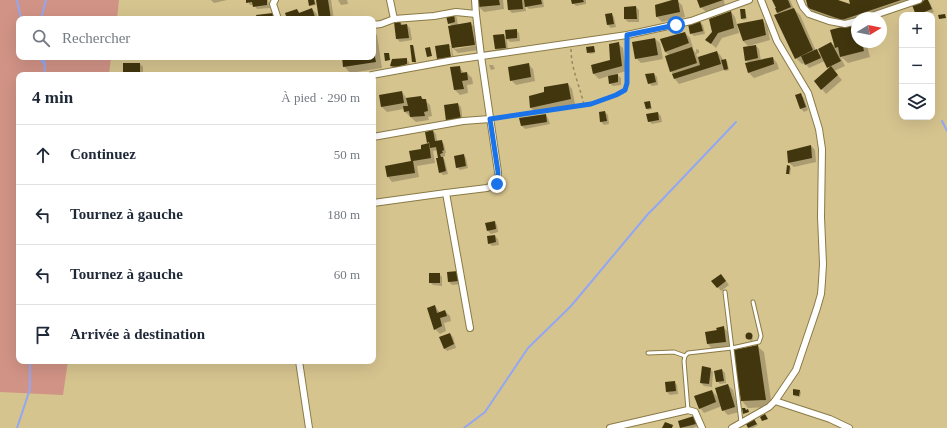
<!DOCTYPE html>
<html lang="fr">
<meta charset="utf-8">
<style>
body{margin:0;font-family:Georgia,serif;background:#f6f6f7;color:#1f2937}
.controls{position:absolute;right:12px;top:12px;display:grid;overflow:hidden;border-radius:8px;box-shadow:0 4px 16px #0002}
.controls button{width:36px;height:36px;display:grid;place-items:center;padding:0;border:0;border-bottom:1px solid #e0e1e3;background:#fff;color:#1f2937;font:20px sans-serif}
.compass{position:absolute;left:851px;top:12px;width:36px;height:36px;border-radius:50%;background:#fff;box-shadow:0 4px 16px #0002;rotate:80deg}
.stop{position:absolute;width:12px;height:12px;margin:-9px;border:3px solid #1a73e8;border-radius:50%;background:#fff}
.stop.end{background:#1a73e8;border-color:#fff;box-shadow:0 1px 4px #0008}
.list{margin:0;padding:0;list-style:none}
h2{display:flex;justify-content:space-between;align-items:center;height:52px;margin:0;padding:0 16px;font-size:17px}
h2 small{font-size:13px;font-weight:400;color:#747a83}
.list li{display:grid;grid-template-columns:26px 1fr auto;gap:12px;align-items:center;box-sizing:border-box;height:60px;padding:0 16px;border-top:1px solid #e0e1e3}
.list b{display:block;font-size:15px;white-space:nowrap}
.list em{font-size:13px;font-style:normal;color:#747a83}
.icon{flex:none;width:22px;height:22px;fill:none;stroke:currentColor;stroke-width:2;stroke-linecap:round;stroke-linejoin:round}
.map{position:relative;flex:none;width:947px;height:428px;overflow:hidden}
.search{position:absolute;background:#fff;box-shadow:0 4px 16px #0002;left:16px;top:16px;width:360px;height:44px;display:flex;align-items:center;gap:10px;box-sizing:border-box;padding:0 14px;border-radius:8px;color:#747a83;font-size:15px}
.panel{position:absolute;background:#fff;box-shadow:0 4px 16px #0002;left:16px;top:72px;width:360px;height:292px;border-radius:8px}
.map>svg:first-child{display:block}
.green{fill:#d19386}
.shadow{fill:#0003}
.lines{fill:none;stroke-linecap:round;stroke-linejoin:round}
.stream{stroke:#92a7f4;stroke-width:2}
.building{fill:#42360e}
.service-casing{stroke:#8a7a46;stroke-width:5}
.minor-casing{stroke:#8a7a46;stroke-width:8}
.path{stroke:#97895f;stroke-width:1.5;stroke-dasharray:3 3;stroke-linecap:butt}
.service{stroke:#fff;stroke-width:3}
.minor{stroke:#fff;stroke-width:6}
.route{stroke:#1a73e8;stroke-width:5}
</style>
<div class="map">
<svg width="947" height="428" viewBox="0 0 947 428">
<rect width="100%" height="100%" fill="#d6c48f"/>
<polygon class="green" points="0,0 119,0 117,19 19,19 19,57 111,57 109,75 19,75 19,361 68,361 63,395 0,392"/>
<g class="shadow">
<polygon points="211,0 227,0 214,3"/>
<polygon points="247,0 268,0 270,8 257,9 254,5 250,5"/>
<polygon points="309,0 315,0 316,5 311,6"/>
<polygon points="317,0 331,0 334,19 320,19"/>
<polygon points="338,0 347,0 348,4 341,5"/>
<polygon points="478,0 503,0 504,9 484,12 479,7"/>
<polygon points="508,0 543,0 544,7 529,9 525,5 526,11 512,13 509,10"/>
<polygon points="572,0 586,0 586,4 576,6 573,3"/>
<polygon points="676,0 682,5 685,17 662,22 657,17 656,5"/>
<polygon points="698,0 724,0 725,6 706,12 701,7"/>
<polygon points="773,0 790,0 794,9 800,15 816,51 821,55 831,43 836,47 849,26 816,15 809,8 807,0 835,0 852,6 850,0 912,0 914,6 927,0 930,3 934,12 926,15 917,15 913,5 873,18 857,18 857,42 866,42 870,57 848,63 840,56 845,66 834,71 842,80 826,94 822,89 830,69 825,61 809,68 805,63 802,64 796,58"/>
<polygon points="636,7 639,10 639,22 628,22 625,19"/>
<polygon points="312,9 317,14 318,19 288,19 297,10 300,13"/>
<polygon points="745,10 747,19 743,20 742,18"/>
<polygon points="731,12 735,17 739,33 722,38 716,48 707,40"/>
<polygon points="611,14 614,17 616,27 611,28 608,25"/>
<polygon points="454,15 457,18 458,26 471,24 476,28 478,44 455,47 455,49 478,45 479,50 458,53 453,48 450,27 452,26 449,23"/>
<polygon points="762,20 767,25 770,40 748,46 743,41 739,25"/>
<polygon points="400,22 403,25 407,25 410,28 412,40 400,42 397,39 395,23"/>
<polygon points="700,22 703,25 705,34 694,36 691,33"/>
<polygon points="516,30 519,33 520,41 510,42 507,39 508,51 499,52 496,49 494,36 504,35 506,38"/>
<polygon points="373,31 377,35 382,68 350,73 344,66 343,57 373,57"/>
<polygon points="685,33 690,38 693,48 692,48 696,53 696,49 699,50 699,53 696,54 698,58 717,52 721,56 723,60 727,61 729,70 726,71 724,70 679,84 675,79 671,71 669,55 665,52 662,40"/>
<polygon points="655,39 660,43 663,59 641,63 636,58"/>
<polygon points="618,44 623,48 626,71 616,74 621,78 621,85 613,86 610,83 609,76 599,79 594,74 592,65 611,61"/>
<polygon points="449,45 452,48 454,60 452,60 451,47 449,47 450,61 441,62 438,59 436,47"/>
<polygon points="413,46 414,47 416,63 413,62"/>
<polygon points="756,46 759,49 761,61 773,58 777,63 779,69 754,78 749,73 747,64 749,63 746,60"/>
<polygon points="593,47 595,53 590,54 588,48"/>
<polygon points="406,59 409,62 410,67 394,69 391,66"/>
<polygon points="140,64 143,67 143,75 126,75 124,73"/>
<polygon points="528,64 533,69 535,81 516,85 511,80"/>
<polygon points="489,65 493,65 495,69 491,70"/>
<polygon points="459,67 464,73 467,73 472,78 473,84 467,85 468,93 460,95 455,90"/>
<polygon points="654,74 657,77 658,85 652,86 649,83"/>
<polygon points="568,84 572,89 575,104 536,113 531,108 530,97"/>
<polygon points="402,92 407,99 421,97 430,105 432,116 428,117 429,120 416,122 405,112 404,109 387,112 382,107"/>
<polygon points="801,95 804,98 808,110 804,112 801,109"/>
<polygon points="650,102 652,109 648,110 647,109"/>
<polygon points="458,104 461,107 463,122 450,124"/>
<polygon points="605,112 608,115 609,124 604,125 601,122 600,113"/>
<polygon points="658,113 661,116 662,122 652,124 649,121"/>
<polygon points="545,115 548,118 550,124 525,129 522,126"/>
<polygon points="433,131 436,134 437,141 441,141 444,144 446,153 445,153 445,156 443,157 445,161 448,174 443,175 440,172 438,150 433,151 435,163 417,166 419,177 392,182 388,177 412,162 422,150 422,146 430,144 428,142"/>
<polygon points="811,146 815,150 816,162 794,167 789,163"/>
<polygon points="463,155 466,158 468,168 460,170 457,167"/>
<polygon points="789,167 791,168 790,175 787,173"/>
<polygon points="494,222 497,225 498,232 491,234 488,231"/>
<polygon points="495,236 498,239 499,245 492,246 489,243"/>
<polygon points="439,274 442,277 442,286 433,285 430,282"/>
<polygon points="461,275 461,284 452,285 449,282"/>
<polygon points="724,278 729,285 721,291 713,281"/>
<polygon points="435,306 440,313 445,311 450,316 451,321 444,323 446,331 440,334 435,329"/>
<polygon points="723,327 728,332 731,347 712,349 708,344 718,331"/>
<polygon points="450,334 453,337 456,348 447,351 444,348"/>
<polygon points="750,334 753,339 751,341 748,339 747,335"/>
<polygon points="757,346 764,352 772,407 748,408 742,401 734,351"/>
<polygon points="710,369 713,372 712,387 704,386 701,383"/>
<polygon points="722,370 725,373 726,383 720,384 717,381"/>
<polygon points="674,382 677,385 678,394 670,395 667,392"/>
<polygon points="728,385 733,390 739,412 728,415 723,410 722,406 704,413 700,408 712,391 719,398"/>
<polygon points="799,390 801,392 800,397 795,396 794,395"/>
<polygon points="693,417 696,420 698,426 693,428 681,428"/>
<polygon points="754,420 758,425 753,428 749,428 747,424"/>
</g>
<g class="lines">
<g class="stream">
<polyline points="17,0 21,19"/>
<polyline points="41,19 46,0"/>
<polyline points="39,57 44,64"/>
<polyline points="43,57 45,65 44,75"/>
<polyline points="942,121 947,131"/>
<polyline points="17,428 30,389 30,361"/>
<polyline points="464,428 485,412 528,348 571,306 648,214 658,204 736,122"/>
</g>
</g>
<g class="building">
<polygon points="246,0 267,0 267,5 253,7 252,2 246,3"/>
<polygon points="308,0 314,0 315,4 309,6"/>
<polygon points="316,0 328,0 331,19 319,19"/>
<polygon points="477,0 499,0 500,5 478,7"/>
<polygon points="507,0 522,0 523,9 508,10"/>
<polygon points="524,0 541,0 542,4 525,7"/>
<polygon points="571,0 583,0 584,2 572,4"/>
<polygon points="672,0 678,0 680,12 656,17 655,5"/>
<polygon points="697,0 723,0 700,8"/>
<polygon points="772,0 788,0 791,7 777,13 775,8 776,8"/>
<polygon points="806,0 838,0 850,4 849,0 901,0 842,20 808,8"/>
<polygon points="925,0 928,0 932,9 916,15 912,5"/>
<polygon points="636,6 637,19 624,19 624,7"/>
<polygon points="312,8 315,17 309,19 287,19 285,13 297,9 299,13"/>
<polygon points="794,8 813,50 795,59 774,15"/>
<polygon points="740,9 745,9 746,18 741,19"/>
<polygon points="731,11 734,28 718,33 711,44 705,40 712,32 709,19"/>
<polygon points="273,13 273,19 257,19 256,15"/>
<polygon points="612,13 614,24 607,25 605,14"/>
<polygon points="454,14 455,22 448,24 446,16"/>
<polygon points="945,14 946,18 939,19 938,15"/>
<polygon points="763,19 766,35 743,41 737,24"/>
<polygon points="400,21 401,25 407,24 409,38 396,39 394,22"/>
<polygon points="700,21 703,31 690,34 688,24"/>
<polygon points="471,22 475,45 452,48 448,26"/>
<polygon points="857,23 857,42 862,42 864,51 840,57 838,47 835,48 830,30"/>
<polygon points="517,29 517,38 506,39 505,30"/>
<polygon points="685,32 689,43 665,52 660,39"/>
<polygon points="504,34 506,48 495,49 493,35"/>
<polygon points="655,38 658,55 635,59 632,42"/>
<polygon points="619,42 622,66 593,74 591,65 610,60 609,44"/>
<polygon points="831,42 841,61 827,68 818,49"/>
<polygon points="449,44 451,57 437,59 435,46"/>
<polygon points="410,45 413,45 416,62 412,62"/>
<polygon points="756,45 758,58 745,61 743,47"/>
<polygon points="594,46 595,52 587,53 586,47"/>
<polygon points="430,47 432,56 427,57 425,48"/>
<polygon points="692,47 697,63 670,72 665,56"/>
<polygon points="373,48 376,62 343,67 342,57 373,57"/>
<polygon points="817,49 821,58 805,65 801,56"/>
<polygon points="717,51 721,64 674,79 672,74 700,65 698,57"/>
<polygon points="384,53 389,53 390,60 385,61"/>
<polygon points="773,57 774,64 748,73 745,63"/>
<polygon points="407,58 407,64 397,67 390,66 392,59"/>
<polygon points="726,59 728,69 724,70 721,60"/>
<polygon points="123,63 140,63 140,74 123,73"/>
<polygon points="529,63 531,77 510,81 508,67"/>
<polygon points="460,66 461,73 467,72 468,80 462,81 464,89 454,90 450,67"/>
<polygon points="831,66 838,75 821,90 814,81"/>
<polygon points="654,73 656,82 648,84 645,74"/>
<polygon points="618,74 618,82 609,84 608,76"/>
<polygon points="568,83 571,99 530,108 529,96 544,92 544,87"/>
<polygon points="402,91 404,103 381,107 379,95"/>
<polygon points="801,93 806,107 800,109 795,95"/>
<polygon points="421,96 422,99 426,99 428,111 424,112 425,116 410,117 409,111 404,112 403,106 408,106 406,98"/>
<polygon points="650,101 651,108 646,109 644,102"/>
<polygon points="458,103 461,119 446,121 444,105"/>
<polygon points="605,111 607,121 600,122 599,112"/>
<polygon points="658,112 659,120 648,122 646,114"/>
<polygon points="546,114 547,122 521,126 519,118"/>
<polygon points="433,130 435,141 442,140 444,150 442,151 443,153 440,154 441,157 443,157 446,171 439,173 436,158 438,158 436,147 430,148 429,142 427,143 425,132"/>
<polygon points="429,143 431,158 413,161 415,173 387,177 385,166 411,161 409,151 421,149 421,145"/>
<polygon points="811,145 812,158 788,163 787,151"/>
<polygon points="464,154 466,166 456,168 454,156"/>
<polygon points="787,165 790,166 789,174 786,174"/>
<polygon points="495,221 496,229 487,231 485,223"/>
<polygon points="495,235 496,242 488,244 487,236"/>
<polygon points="458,271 459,281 448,282 447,272"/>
<rect x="429" y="273" width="11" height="10"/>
<polygon points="721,274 726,281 717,288 711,281"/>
<polygon points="435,305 437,313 445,310 447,316 440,318 442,326 434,330 427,308"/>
<polygon points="724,326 726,342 707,344 705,332 717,330 716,328"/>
<circle cx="749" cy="336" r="3.5"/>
<polygon points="450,333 454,344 444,349 439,337"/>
<polygon points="758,345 766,400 741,401 733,350"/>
<polygon points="702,366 711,368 709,384 700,383"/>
<polygon points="722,369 724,381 716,382 714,371"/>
<polygon points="675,381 676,391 666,392 665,382"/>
<polygon points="728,384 735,407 722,411 715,388"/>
<polygon points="793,389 800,390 799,396 793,395"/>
<polygon points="712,390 716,402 699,409 694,396"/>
<polygon points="742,408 745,408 746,410 748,409 749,412 743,414"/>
<polygon points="765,414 768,419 762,421 760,417"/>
<polygon points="694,416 696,424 680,428 678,421"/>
<polygon points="754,419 757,424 748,428 746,424"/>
<polygon points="665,422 673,425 672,428 662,428"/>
</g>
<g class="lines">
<g class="service-casing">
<g id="service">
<polyline points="725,292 741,422"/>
<polyline points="648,353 674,352 685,356"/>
<polyline points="688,410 684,361 685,356 688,353 732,348 759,342 761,336 753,302"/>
</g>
</g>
<g class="minor-casing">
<g id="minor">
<polyline points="275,0 273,4 278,19"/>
<polyline points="390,0 394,19"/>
<polyline points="800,0 803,7 809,14 829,21 845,24 857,21"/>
<polyline points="866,18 919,0"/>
<polyline points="373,25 381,24 394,19 434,16 456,12 476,14 475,0"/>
<polyline points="372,75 454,60 627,35 691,21 749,0"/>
<polyline points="373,137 463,121 490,119"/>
<polyline points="373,203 446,193"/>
<polyline points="470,328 446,193 487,188 497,184 498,172 481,56 476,14"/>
<polyline points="299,361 309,428"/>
<polyline points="775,401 830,419 849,428"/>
<polyline points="610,428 688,410 695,412 702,428"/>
<polyline points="732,428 769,407 775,401 796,370 817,308 821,294 822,281 823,264 821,217 822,149 819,129 808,93 777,41 761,0"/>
</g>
</g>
<g class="path">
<path d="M571 49C571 69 580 86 584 105"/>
<path d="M496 118C537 112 589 110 625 90L628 77 627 41"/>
</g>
<use href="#service" class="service"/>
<use href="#minor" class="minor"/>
</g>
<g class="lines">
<polyline class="route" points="497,184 498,172 490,119 591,104 616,95 625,90 627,83 627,35 676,25"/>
</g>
</svg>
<div class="controls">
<button>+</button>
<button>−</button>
<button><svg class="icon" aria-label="layers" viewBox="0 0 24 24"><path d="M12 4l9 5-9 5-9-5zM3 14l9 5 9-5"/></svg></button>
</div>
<svg class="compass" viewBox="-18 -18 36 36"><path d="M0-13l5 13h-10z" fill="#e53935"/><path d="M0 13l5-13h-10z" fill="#747a83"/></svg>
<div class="stop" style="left:676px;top:25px"></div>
<div class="stop end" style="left:497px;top:184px"></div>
<div class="search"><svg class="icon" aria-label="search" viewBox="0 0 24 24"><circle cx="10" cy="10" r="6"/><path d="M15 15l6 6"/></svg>Rechercher</div>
<section class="panel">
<h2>4 min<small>À pied · 290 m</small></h2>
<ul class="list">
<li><svg class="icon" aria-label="ahead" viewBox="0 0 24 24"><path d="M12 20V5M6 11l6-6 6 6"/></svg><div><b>Continuez</b></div><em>50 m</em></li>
<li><svg class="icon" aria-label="left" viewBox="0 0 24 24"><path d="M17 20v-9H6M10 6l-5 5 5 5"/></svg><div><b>Tournez à gauche</b></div><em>180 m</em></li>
<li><svg class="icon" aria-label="left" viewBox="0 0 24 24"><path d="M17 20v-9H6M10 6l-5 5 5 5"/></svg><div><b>Tournez à gauche</b></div><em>60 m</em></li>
<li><svg class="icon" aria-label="arrive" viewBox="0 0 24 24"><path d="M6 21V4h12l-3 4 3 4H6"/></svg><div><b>Arrivée à destination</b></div></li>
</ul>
</section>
</div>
